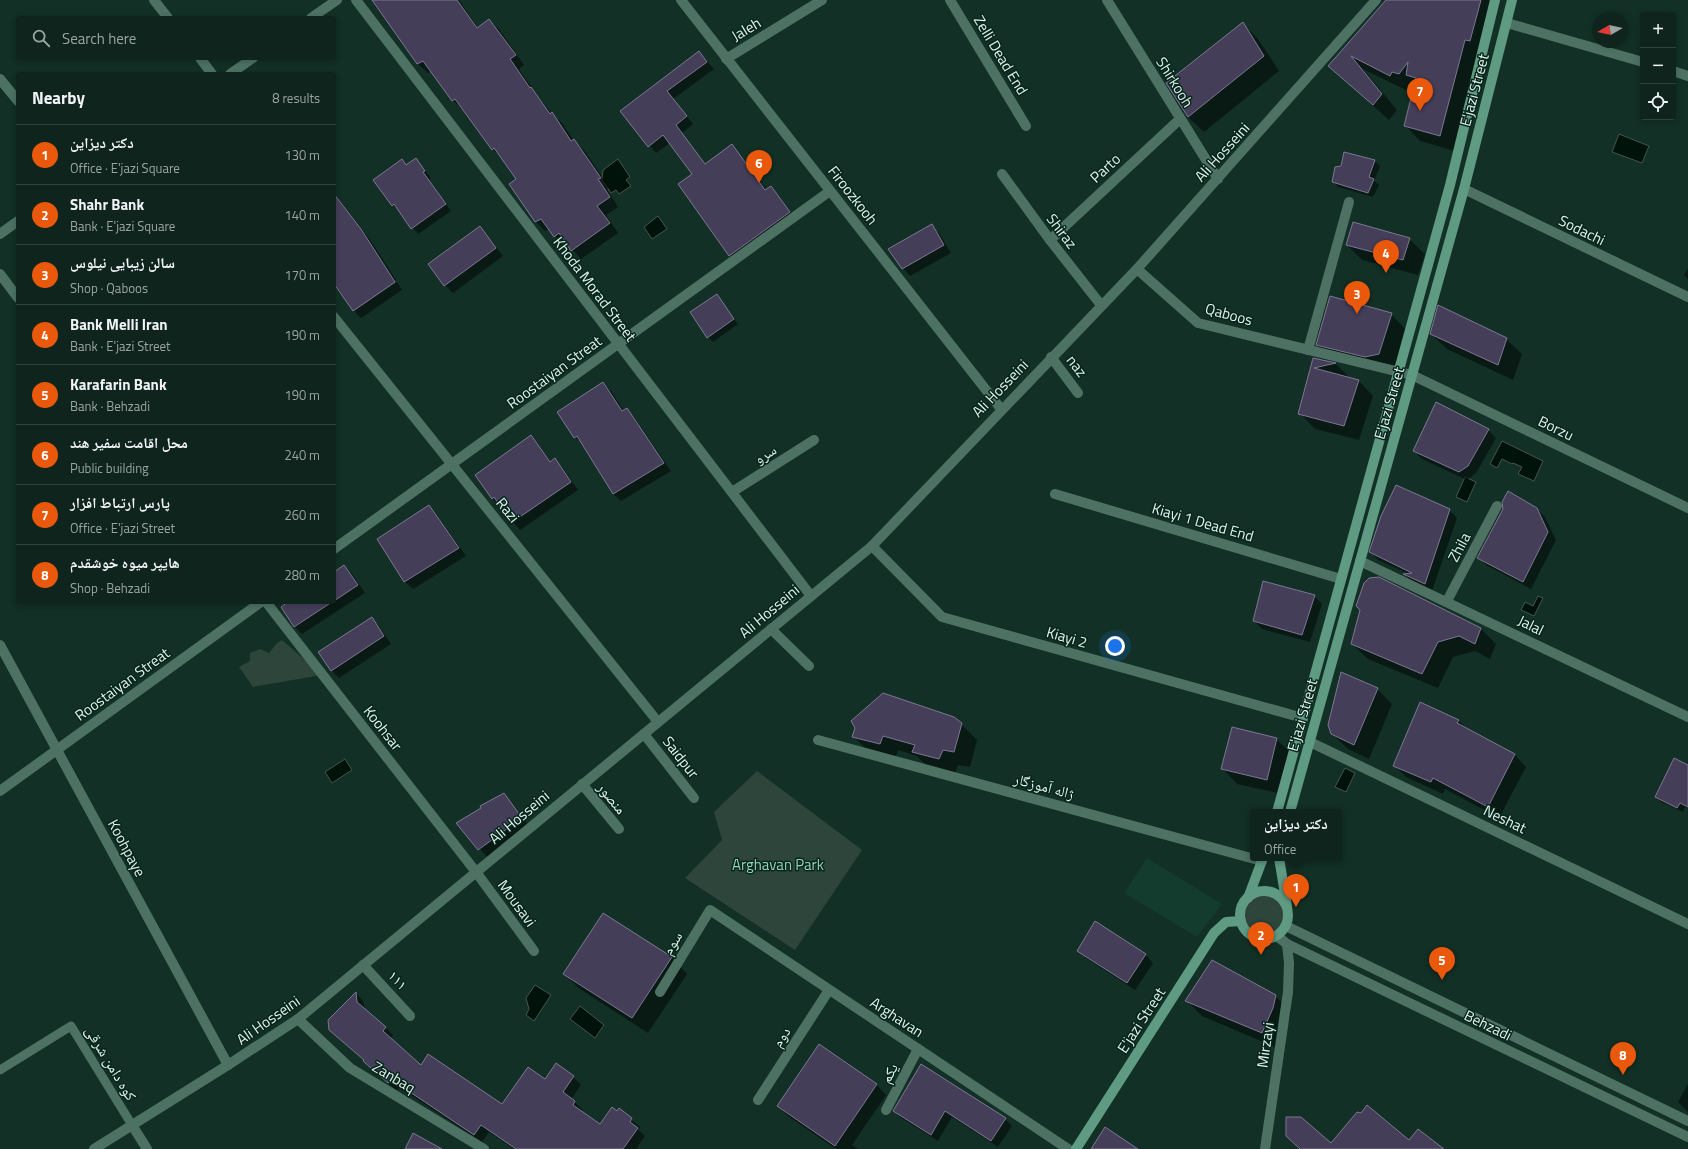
<!DOCTYPE html>
<meta charset="utf-8">
<style>
body{margin:0;font-family:"Titillium Web","Noto Naskh Arabic",sans-serif;background:#172c25;color:#f1f3f6}
.controls{position:absolute;right:12px;top:12px;display:grid;overflow:hidden;border-radius:4px;box-shadow:0 2px 6px #0003}
.controls button{width:36px;height:36px;display:grid;place-items:center;padding:0;border:0;border-bottom:1px solid #2e413b;background:#0e241c;color:#f1f3f6;font:20px sans-serif}
.compass{position:absolute;left:1592px;top:12px;width:36px;height:36px;border-radius:50%;background:#0e241c;box-shadow:0 2px 6px #0003;rotate:261deg}
.you{position:absolute;left:1115px;top:646px;width:14px;height:14px;margin:-10px;border:3px solid #fff;border-radius:50%;background:#1a73e8;box-shadow:0 0 0 6px #1a73e833}
.badge{display:grid;place-items:center;width:26px;height:26px;border-radius:50%;background:#ea580c;color:#fff;font-size:13px;font-weight:700}
.pin{position:absolute;translate:-50% -33px;filter:drop-shadow(0 1px 2px #0008)}
.pin::after{content:'';position:absolute;top:21px;width:14px;height:12px;background:inherit;clip-path:polygon(0 0,100% 0,50% 100%)}
.popup{position:absolute;left:1250px;top:809px;width:92px;height:52px;box-sizing:border-box;display:grid;place-content:center;border-radius:4px;background:#0e241c;filter:drop-shadow(0 1px 3px #0005);font-size:13px;white-space:nowrap;color:#9ba4a3}
.popup b{font-size:15px;color:#f1f3f6}
.popup::after{content:'';position:absolute;left:50%;top:100%;margin-left:-8px;border:8px solid transparent;border-top-color:#0e241c}
.list{margin:0;padding:0;list-style:none}
h2{display:flex;justify-content:space-between;align-items:center;height:52px;margin:0;padding:0 16px;font-size:17px}
h2 small{font-size:13px;font-weight:400;color:#9ba4a3}
.list li{display:grid;grid-template-columns:26px 1fr auto;gap:12px;align-items:center;box-sizing:border-box;height:60px;padding:0 16px;border-top:1px solid #2e413b}
.list b{display:block;font-size:15px;white-space:nowrap}
.list p{margin:0;font-size:13px;white-space:nowrap;color:#9ba4a3}
.list em{font-size:13px;font-style:normal;color:#9ba4a3}
.icon{flex:none;width:22px;height:22px;fill:none;stroke:currentColor;stroke-width:2;stroke-linecap:round;stroke-linejoin:round}
.map{position:relative;flex:none;width:1688px;height:1149px;overflow:hidden}
.search{position:absolute;background:#0e241c;box-shadow:0 2px 6px #0003;left:16px;top:16px;width:320px;height:44px;display:flex;align-items:center;gap:10px;box-sizing:border-box;padding:0 14px;border-radius:4px;color:#9ba4a3;font-size:15px}
.panel{position:absolute;background:#0e241c;box-shadow:0 2px 6px #0003;left:16px;top:72px;width:320px;height:532px;border-radius:4px}
.map>svg:first-child{display:block}
.built{fill:#133b2e}
.green{fill:#2d453b}
.water{fill:#00130b;stroke:#44564e}
.shadow{fill:#0007}
.building{fill:#453e59;stroke:#7d7792}
.lines{fill:none;stroke-linecap:round;stroke-linejoin:round}
.service{stroke:#4d7263;stroke-width:9}
.minor{stroke:#4d7263;stroke-width:10}
.tertiary{stroke:#4d7263;stroke-width:10}
.secondary{stroke:#5f9a83;stroke-width:10}
.labels{text-anchor:middle;dominant-baseline:central;stroke-width:3;stroke-linejoin:round;paint-order:stroke}
.street-label{font-size:15px;fill:#e2f3ec;stroke:#07261c}
.park-label{font-size:15px;fill:#92d2b8;stroke:#07261c}
</style>
<div class="map">
<svg width="1688" height="1149" viewBox="0 0 1688 1149">
<rect width="100%" height="100%" fill="#123025"/>
<polygon class="built" points="1147,858 1222,904 1197,937 1124,893"/>
<g class="green">
<polygon points="282,640 322,675 253,687 239,667 250,661 250,653 260,649 269,653 277,643"/>
<polygon points="757,771 862,850 795,950 685,878 722,840 714,812"/>
<circle cx="1264" cy="915" r="20"/>
</g>
<g class="water">
<polygon points="1619,134 1649,146 1642,163 1612,152"/>
<polygon points="618,159 630,177 626,180 631,186 619,194 616,190 611,193 602,180 603,170"/>
<polygon points="658,216 667,229 652,239 644,227"/>
<polygon points="1502,441 1543,461 1534,481 1518,474 1522,467 1513,463 1512,464 1502,459 1497,468 1490,464"/>
<polygon points="1465,477 1476,482 1467,502 1456,497"/>
<polygon points="1538,596 1543,598 1534,616 1521,610 1525,602 1533,606"/>
<polygon points="345,759 352,770 332,783 325,772"/>
<polygon points="1345,768 1355,773 1346,792 1335,787"/>
<polygon points="535,985 551,995 534,1021 526,1015 529,1009 526,998"/>
<polygon points="580,1006 604,1025 595,1038 570,1019"/>
</g>
<g class="shadow">
<polygon points="376,0 459,0 478,28 489,20 499,29 524,65 519,69 534,91 552,114 562,123 574,141 584,150 609,187 607,189 618,207 606,215 618,233 581,259 567,243 564,246 549,229 545,231 536,222 510,184 517,179 502,158 492,149 463,109 453,101 431,70 428,73 418,64 374,1"/>
<polygon points="1387,0 1499,0 1455,151 1420,141 1405,125 1415,89 1408,87 1406,90 1363,69 1397,110 1389,120 1329,66"/>
<polygon points="1243,24 1258,39 1279,71 1204,132 1188,117 1167,83"/>
<polygon points="699,52 714,69 673,99 693,124 682,133 706,165 732,145 767,190 771,187 797,220 737,263 730,255 693,174 670,143 656,153 621,111"/>
<polygon points="1345,153 1375,161 1380,166 1374,181 1379,185 1373,197 1338,187 1333,182 1342,167"/>
<polygon points="415,159 431,178 429,179 451,211 418,234 400,211 393,205 374,181 407,166"/>
<polygon points="334,193 369,238 396,280 353,309 334,286"/>
<polygon points="931,226 939,233 951,253 910,276 903,268"/>
<polygon points="480,227 503,256 453,293 445,285"/>
<polygon points="1409,239 1425,254 1418,275 1362,260 1347,245"/>
<polygon points="1688,269 1688,279 1684,275"/>
<polygon points="397,282 402,290 361,318 354,311"/>
<polygon points="716,295 738,324 713,342 708,337"/>
<polygon points="1391,314 1406,330 1394,369 1333,360 1317,345"/>
<polygon points="1431,334 1506,339 1522,354 1513,380 1447,349"/>
<polygon points="1314,359 1336,364 1350,378 1358,380 1373,396 1359,440 1315,429 1300,413"/>
<polygon points="603,383 611,391 624,411 627,409 634,417 671,471 621,501 613,494 584,445 575,437"/>
<polygon points="1488,430 1496,438 1476,473 1467,480 1422,459 1414,451"/>
<polygon points="531,436 551,462 555,459 562,467 578,490 520,530 492,498"/>
<polygon points="429,506 436,514 466,556 413,589 405,582 379,539"/>
<polygon points="1537,509 1545,517 1556,540 1531,589 1486,565 1478,557"/>
<polygon points="1449,510 1457,518 1432,591 1412,582 1405,575 1409,574 1378,560 1370,552"/>
<polygon points="344,566 352,574 365,593 302,634 295,627 282,607 290,602 334,602 334,573"/>
<polygon points="1314,596 1322,604 1310,642 1262,629 1254,621"/>
<polygon points="372,618 379,626 391,644 339,678 332,671"/>
<polygon points="1480,628 1496,644 1490,659 1475,651 1453,657 1438,688 1368,659 1352,644"/>
<polygon points="1377,689 1392,704 1369,759 1348,749 1332,734"/>
<polygon points="1458,720 1467,729 1515,755 1526,767 1499,818 1445,789 1443,794 1406,777 1394,765"/>
<polygon points="961,724 977,740 970,767 958,765 955,774 928,767 917,756 898,750 895,759 869,752 853,736"/>
<polygon points="1276,739 1292,754 1282,794 1237,784 1222,768"/>
<polygon points="1688,766 1688,808 1685,807 1683,812 1661,802 1656,797"/>
<polygon points="504,794 529,826 487,857 458,823"/>
<polygon points="603,915 672,958 687,974 648,1033 580,989 564,974"/>
<polygon points="1095,923 1146,955 1153,963 1135,990 1086,958 1078,950"/>
<polygon points="356,993 363,1001 365,1009 393,1035 390,1039 421,1066 502,1105 545,1081 573,1077 581,1085 571,1099 583,1110 581,1112 601,1125 619,1110 640,1127 638,1129 645,1136 636,1149 514,1149 489,1132 482,1142 400,1088 396,1090 364,1061"/>
<polygon points="1275,996 1291,1011 1288,1024 1277,1048 1202,1016 1187,1001"/>
<polygon points="921,1065 1005,1119 1012,1126 998,1147 952,1117 938,1141 901,1118 894,1111"/>
<polygon points="876,1084 886,1095 852,1145 858,1149 836,1149 788,1116 778,1106"/>
<polygon points="1688,1084 1688,1112 1678,1102"/>
</g>
<g class="building">
<polygon points="372,0 457,0 477,28 489,19 516,55 510,59 530,88 531,87 550,114 552,112 571,141 574,139 601,178 598,179 610,197 597,206 610,223 571,251 559,233 554,237 541,219 535,222 509,184 516,179 494,148 492,150 455,99 452,101 423,61 417,64"/>
<polygon points="1386,0 1481,0 1470,41 1465,40 1440,136 1404,126 1416,78 1406,75 1408,62 1399,74 1392,72 1390,76 1351,56 1382,94 1373,105 1328,66"/>
<polygon points="1243,22 1264,56 1188,117 1166,83"/>
<polygon points="699,51 707,62 667,91 687,116 676,125 705,164 732,144 765,190 771,186 790,212 729,256 678,184 692,174 663,135 648,147 620,111"/>
<polygon points="1344,152 1375,160 1369,177 1374,179 1368,193 1332,182 1335,167 1341,166"/>
<polygon points="416,158 425,171 423,172 446,204 411,229 394,204 392,206 373,180 402,159 406,165"/>
<polygon points="334,194 361,229 395,282 353,311 334,284"/>
<polygon points="1353,222 1410,238 1403,260 1346,245"/>
<polygon points="932,224 944,245 902,269 888,249"/>
<polygon points="480,226 496,248 444,286 428,264"/>
<polygon points="717,294 734,319 707,338 690,312"/>
<polygon points="1330,296 1392,313 1379,354 1365,357 1316,345"/>
<polygon points="1438,305 1507,338 1498,365 1430,334"/>
<polygon points="1313,358 1336,363 1314,368 1359,380 1344,426 1298,414"/>
<polygon points="603,382 622,411 627,408 664,463 613,494 577,436 574,438 557,412"/>
<polygon points="1436,402 1489,429 1468,466 1459,472 1413,451"/>
<polygon points="531,435 550,462 555,458 571,482 511,523 494,497 492,499 475,475"/>
<polygon points="1396,485 1450,509 1425,584 1403,574 1412,573 1369,552 1381,516"/>
<polygon points="1508,491 1537,508 1548,532 1523,582 1477,558 1503,509 1502,502"/>
<polygon points="429,505 459,548 404,582 377,539"/>
<polygon points="344,565 358,585 334,601 334,572"/>
<polygon points="1379,577 1481,628 1475,644 1459,636 1438,642 1422,674 1351,644 1360,610 1356,606 1364,583 1369,578"/>
<polygon points="1263,581 1315,595 1302,635 1253,621"/>
<polygon points="288,602 332,602 294,627 281,607"/>
<polygon points="372,617 384,636 331,671 318,652"/>
<polygon points="1341,672 1378,688 1354,745 1331,734 1328,725"/>
<polygon points="883,693 954,717 962,723 954,752 943,750 939,759 912,752 915,745 883,736 880,744 852,737 855,728 851,721"/>
<polygon points="1420,702 1459,720 1457,723 1515,754 1488,807 1433,778 1431,782 1393,766"/>
<polygon points="1232,727 1277,738 1267,780 1221,769"/>
<polygon points="1674,758 1688,765 1688,807 1680,803 1677,808 1655,797"/>
<polygon points="504,793 522,818 478,850 456,823 481,808 480,806"/>
<polygon points="603,913 672,957 632,1018 563,974"/>
<polygon points="1095,921 1146,954 1127,983 1077,951"/>
<polygon points="1212,960 1276,995 1273,1008 1262,1033 1185,1001"/>
<polygon points="356,992 357,1002 386,1027 383,1031 421,1065 428,1054 502,1104 528,1067 545,1079 556,1063 574,1076 563,1092 575,1101 573,1105 600,1124 612,1107 617,1111 619,1108 632,1118 630,1122 638,1128 623,1149 516,1149 481,1125 474,1135 392,1080 388,1083 363,1061 364,1060 329,1030 328,1020"/>
<polygon points="819,1044 877,1084 835,1146 777,1106"/>
<polygon points="921,1064 1006,1118 991,1141 945,1111 931,1135 893,1111"/>
<polygon points="1367,1105 1409,1140 1418,1129 1444,1149 1300,1149 1286,1136 1286,1117 1301,1117 1331,1143 1357,1112 1361,1113"/>
<polygon points="1105,1127 1138,1149 1091,1149"/>
<polygon points="413,1133 442,1149 405,1149"/>
</g>
<g class="lines">
<polyline class="service" points="0,1070 71,1026 132,1125"/>
<g class="minor">
<polyline points="154,0 168,18"/>
<polyline points="356,0 811,596"/>
<polyline points="681,0 1001,409"/>
<polyline points="950,0 1026,126"/>
<polyline points="1107,0 1218,179"/>
<polyline points="311,18 337,0"/>
<polyline points="1507,23 1643,62"/>
<polyline points="200,58 212,74"/>
<polyline points="726,59 822,0"/>
<polyline points="1673,71 1688,76"/>
<polyline points="230,74 253,58"/>
<polyline points="0,79 18,101"/>
<polyline points="1002,174 1050,240 1101,305"/>
<polyline points="1464,189 1688,297"/>
<polyline points="0,234 18,221"/>
<polyline points="1050,240 1180,119"/>
<polyline points="1137,269 1198,323 1412,375 1688,508"/>
<polyline points="0,274 18,298"/>
<polyline points="334,317 658,722"/>
<polyline points="1308,350 1349,202"/>
<polyline points="1051,357 1078,393"/>
<polyline points="732,492 814,440"/>
<polyline points="1055,494 1341,579"/>
<polyline points="872,546 942,617 1303,718"/>
<polyline points="334,549 830,191"/>
<polyline points="1360,561 1688,717"/>
<polyline points="1447,601 1497,506"/>
<polyline points="266,602 476,872 534,951"/>
<polyline points="771,629 809,666"/>
<polyline points="0,645 228,1065"/>
<polyline points="644,734 694,798"/>
<polyline points="818,740 1262,861"/>
<polyline points="1310,742 1688,924"/>
<polyline points="582,784 619,829"/>
<polyline points="0,791 261,602"/>
<polyline points="363,965 410,1016"/>
<polyline points="660,992 710,910 1068,1149"/>
<polyline points="298,1019 350,1068 484,1149"/>
<polyline points="758,1100 829,990"/>
<polyline points="886,1110 918,1049"/>
<polyline points="132,1125 147,1149"/>
<polyline points="1265,1149 1288,992 1289,963 1287,944"/>
</g>
<g class="tertiary">
<polyline points="1286,926 1688,1121"/>
<polyline points="1277,936 1287,944 1688,1137"/>
<polyline points="94,1149 228,1065 298,1019 872,546 1137,269 1376,0"/>
</g>
<g class="secondary">
<polyline points="1277,812 1450,185 1495,0"/>
<polyline points="1290,812 1464,189 1512,0"/>
<polyline points="1279,858 1287,906"/>
<circle cx="1264" cy="915" r="24"/>
<polyline points="1248,898 1263,858"/>
<polyline points="1076,1149 1214,933 1226,922 1241,921"/>
</g>
</g>
<g class="labels">
<g class="street-label">
<text transform="translate(746 29) rotate(-31)">Jaleh</text>
<text transform="translate(1001 55) rotate(59)">Zelli Dead End</text>
<text transform="translate(1175 82) rotate(58)">Shirkooh</text>
<text transform="translate(1474 90) rotate(-75)">E'jazi Street</text>
<text transform="translate(1222 152) rotate(-48)">Ali Hosseini</text>
<text transform="translate(1105 168) rotate(-43)">Parto</text>
<text transform="translate(853 195) rotate(52)">Firoozkooh</text>
<text transform="translate(1582 230) rotate(26)">Sodachi</text>
<text transform="translate(1062 231) rotate(53)">Shiraz</text>
<text transform="translate(595 289) rotate(53)">Khoda Morad Street</text>
<text transform="translate(1229 314) rotate(15)">Qaboos</text>
<text transform="translate(1077 366) rotate(53)">naz</text>
<text transform="translate(554 372) rotate(-36)">Roostaiyan Streat</text>
<text transform="translate(1000 388) rotate(-46)">Ali Hosseini</text>
<text transform="translate(1389 403) rotate(-74)">E'jazi Street</text>
<text transform="translate(1556 428) rotate(26)">Borzu</text>
<text transform="translate(765 454) rotate(-32)">سرو</text>
<text transform="translate(508 510) rotate(51)">Razi</text>
<text transform="translate(1203 522) rotate(16)">Kiayi 1 Dead End</text>
<text transform="translate(1459 547) rotate(-62)">Zhila</text>
<text transform="translate(769 611) rotate(-40)">Ali Hosseini</text>
<text transform="translate(1531 625) rotate(26)">Jalal</text>
<text transform="translate(1067 637) rotate(16)">Kiayi 2</text>
<text transform="translate(122 684) rotate(-36)">Roostaiyan Streat</text>
<text transform="translate(1302 715) rotate(-74)">E'jazi Street</text>
<text transform="translate(383 728) rotate(52)">Koohsar</text>
<text transform="translate(681 757) rotate(52)">Saidpur</text>
<text transform="translate(1044 786) rotate(15)">ژاله آموزگار</text>
<text transform="translate(612 798) rotate(51)">منصور</text>
<text transform="translate(519 817) rotate(-40)">Ali Hosseini</text>
<text transform="translate(1505 819) rotate(26)">Neshat</text>
<text transform="translate(127 848) rotate(62)">Koohpaye</text>
<text transform="translate(517 903) rotate(54)">Mousavi</text>
<text transform="translate(672 943) rotate(-59)">سوم</text>
<text transform="translate(398 980) rotate(47)">۱۱۱</text>
<text transform="translate(897 1017) rotate(33)">Arghavan</text>
<text transform="translate(268 1020) rotate(-35)">Ali Hosseini</text>
<text transform="translate(1141 1020) rotate(-57)">E'jazi Street</text>
<text transform="translate(1488 1025) rotate(26)">Behzadi</text>
<text transform="translate(781 1037) rotate(-57)">دوم</text>
<text transform="translate(1265 1045) rotate(-82)">Mirzayi</text>
<text transform="translate(111 1063) rotate(59)">کوه دامن شرقی</text>
<text transform="translate(889 1073) rotate(-63)">یکم</text>
<text transform="translate(394 1077) rotate(31)">Zanbaq</text>
</g>
<g class="park-label">
<text x="778" y="864">Arghavan Park</text>
</g>
</g>
</svg>
<div class="controls">
<button>+</button>
<button>−</button>
<button><svg class="icon" aria-label="locate" viewBox="0 0 24 24"><circle cx="12" cy="12" r="6"/><path d="M12 2v4M12 18v4M2 12h4M18 12h4"/></svg></button>
</div>
<svg class="compass" viewBox="-18 -18 36 36"><path d="M0-13l5 13h-10z" fill="#e53935"/><path d="M0 13l5-13h-10z" fill="#9ba4a3"/></svg>
<div class="you"></div>
<div class="pin badge" style="left:1296px;top:907px">1</div>
<div class="popup"><b>دکتر دیزاین</b>Office</div>
<div class="pin badge" style="left:1261px;top:955px">2</div>
<div class="pin badge" style="left:1357px;top:314px">3</div>
<div class="pin badge" style="left:1386px;top:273px">4</div>
<div class="pin badge" style="left:1442px;top:980px">5</div>
<div class="pin badge" style="left:759px;top:183px">6</div>
<div class="pin badge" style="left:1420px;top:111px">7</div>
<div class="pin badge" style="left:1623px;top:1075px">8</div>
<div class="search"><svg class="icon" aria-label="search" viewBox="0 0 24 24"><circle cx="10" cy="10" r="6"/><path d="M15 15l6 6"/></svg>Search here</div>
<section class="panel">
<h2>Nearby<small>8 results</small></h2>
<ul class="list">
<li><span class="badge">1</span><div><b>دکتر دیزاین</b><p>Office · E'jazi Square</p></div><em>130 m</em></li>
<li><span class="badge">2</span><div><b>Shahr Bank</b><p>Bank · E'jazi Square</p></div><em>140 m</em></li>
<li><span class="badge">3</span><div><b>سالن زیبایی نیلوس</b><p>Shop · Qaboos</p></div><em>170 m</em></li>
<li><span class="badge">4</span><div><b>Bank Melli Iran</b><p>Bank · E'jazi Street</p></div><em>190 m</em></li>
<li><span class="badge">5</span><div><b>Karafarin Bank</b><p>Bank · Behzadi</p></div><em>190 m</em></li>
<li><span class="badge">6</span><div><b>محل اقامت سفیر هند</b><p>Public building</p></div><em>240 m</em></li>
<li><span class="badge">7</span><div><b>پارس ارتباط افزار</b><p>Office · E'jazi Street</p></div><em>260 m</em></li>
<li><span class="badge">8</span><div><b>هایپر میوه خوشقدم</b><p>Shop · Behzadi</p></div><em>280 m</em></li>
</ul>
</section>
</div>
